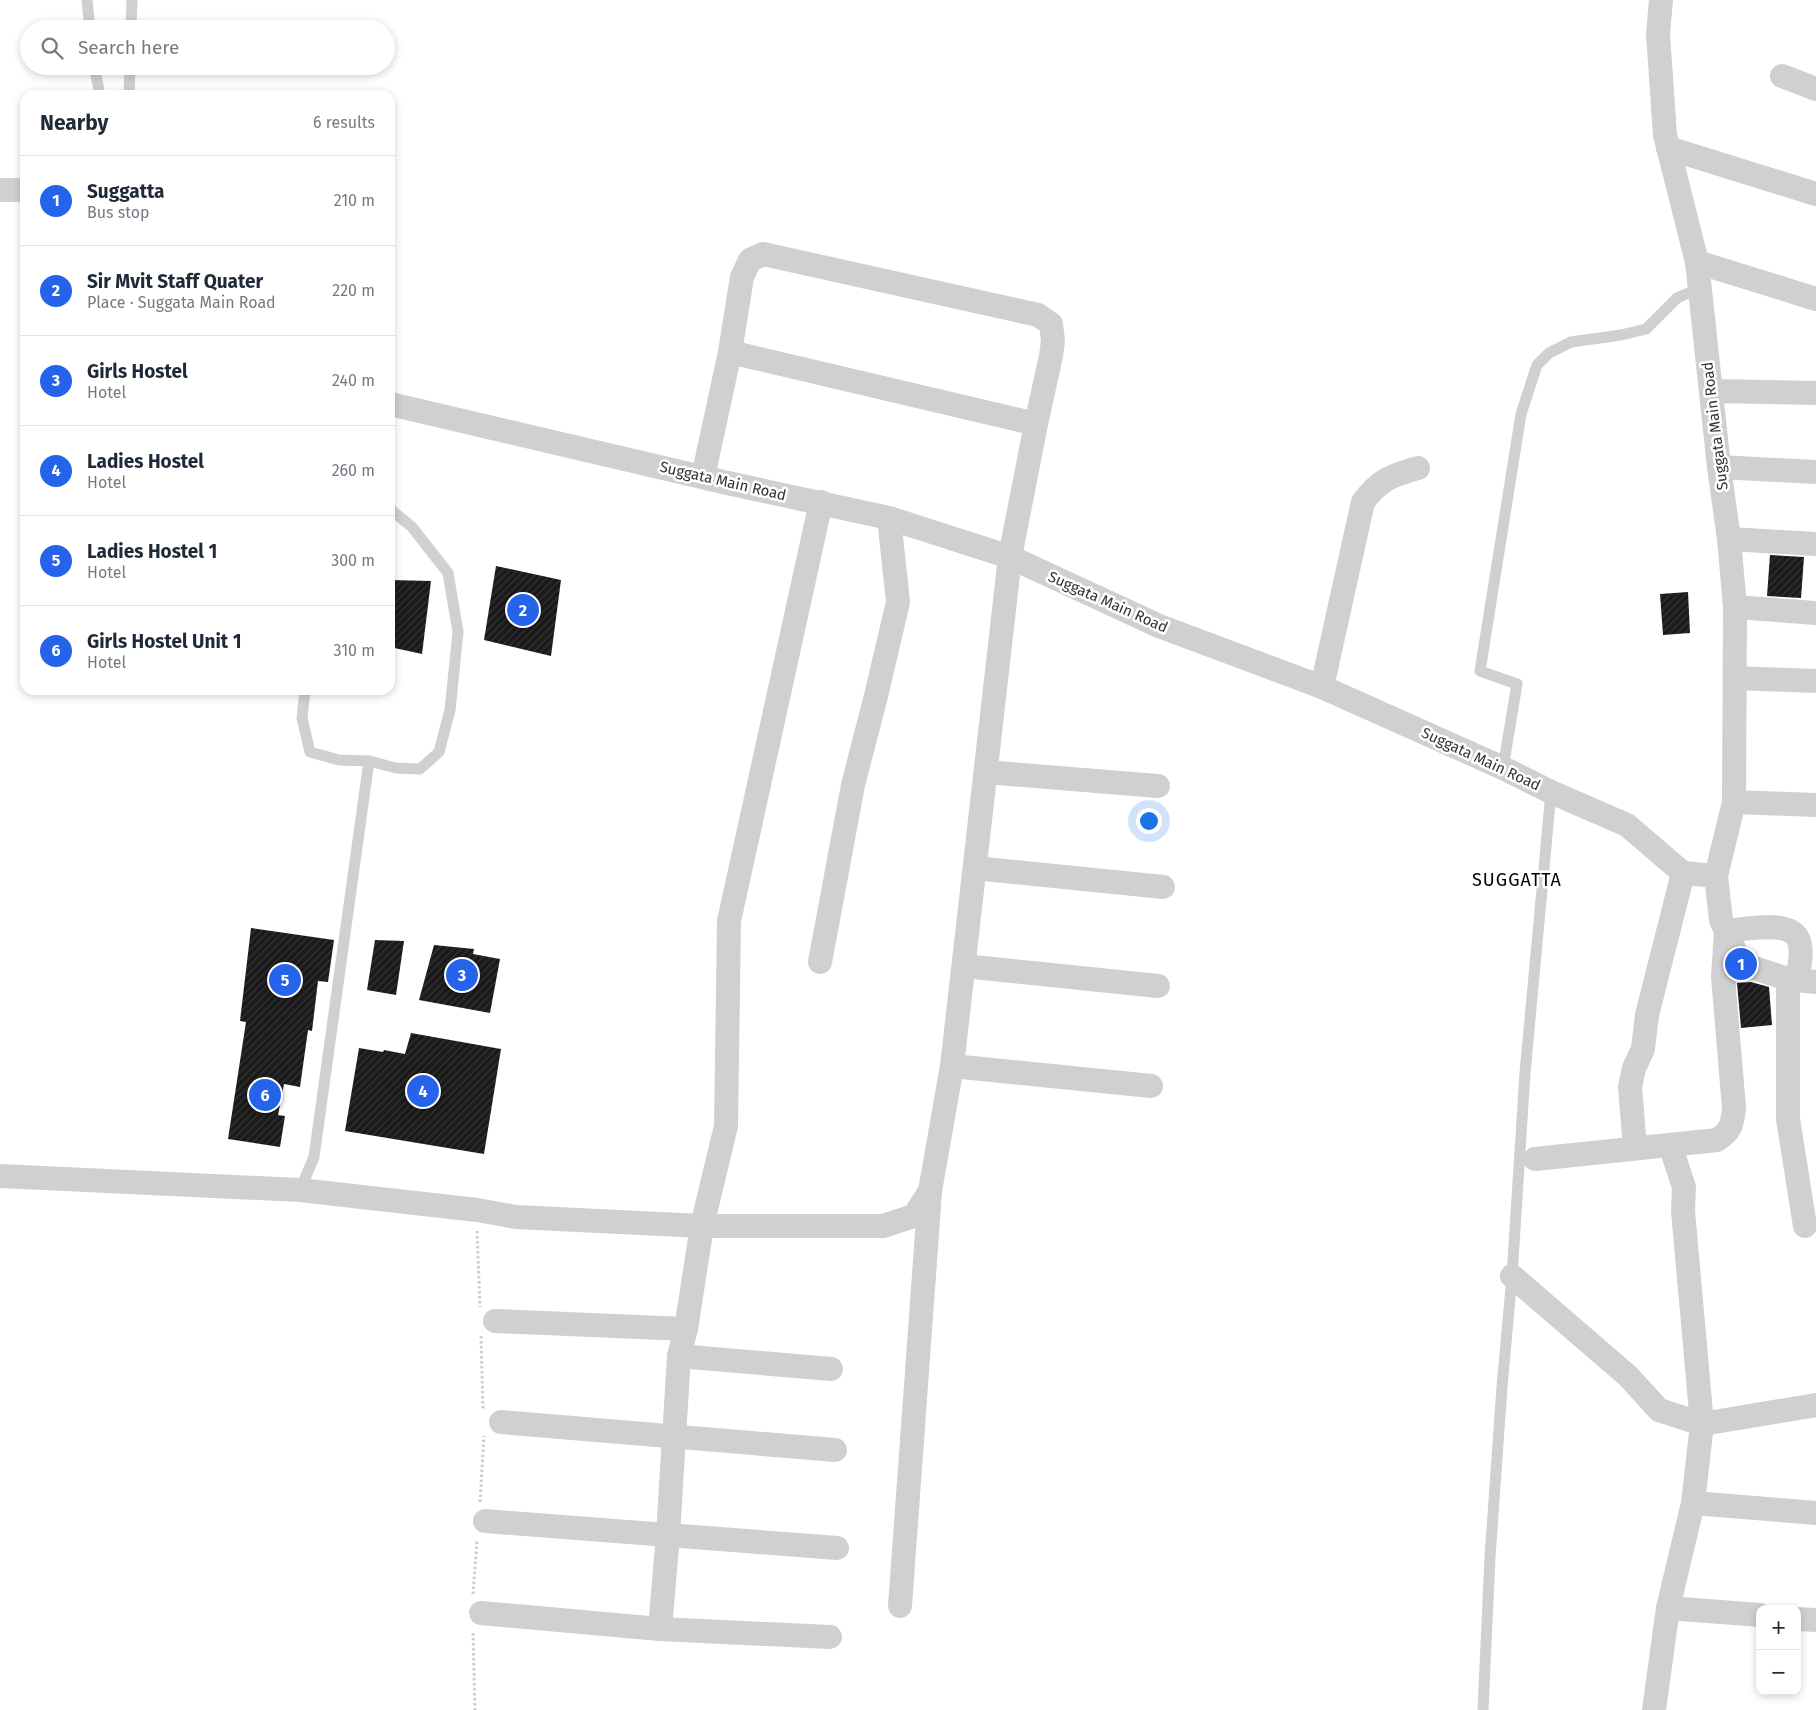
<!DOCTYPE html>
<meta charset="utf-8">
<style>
body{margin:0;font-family:"Fira Sans",sans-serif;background:#f6f6f7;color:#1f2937}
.controls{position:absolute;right:15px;bottom:15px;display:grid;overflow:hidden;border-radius:10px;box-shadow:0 2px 8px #0003}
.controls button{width:45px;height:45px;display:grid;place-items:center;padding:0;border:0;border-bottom:1px solid #e0e1e3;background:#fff;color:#1f2937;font:25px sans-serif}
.you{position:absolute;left:1148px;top:820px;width:18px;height:18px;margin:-12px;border:4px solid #fff;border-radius:50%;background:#1a73e8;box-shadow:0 0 0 8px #1a73e833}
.badge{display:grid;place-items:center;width:32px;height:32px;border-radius:50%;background:#2563eb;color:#fff;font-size:16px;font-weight:700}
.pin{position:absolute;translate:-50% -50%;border:2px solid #fff;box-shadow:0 1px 5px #0006}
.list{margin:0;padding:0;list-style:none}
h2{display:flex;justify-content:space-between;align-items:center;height:65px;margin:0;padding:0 20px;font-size:21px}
h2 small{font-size:16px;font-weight:400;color:#747a83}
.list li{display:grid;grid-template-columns:32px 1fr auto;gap:15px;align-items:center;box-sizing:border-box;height:90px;padding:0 20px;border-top:1px solid #e0e1e3}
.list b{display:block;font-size:19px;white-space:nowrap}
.list p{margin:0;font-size:16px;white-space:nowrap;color:#747a83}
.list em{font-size:16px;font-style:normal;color:#747a83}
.icon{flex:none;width:28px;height:28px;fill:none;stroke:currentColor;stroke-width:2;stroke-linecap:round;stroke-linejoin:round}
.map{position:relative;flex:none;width:1816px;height:1710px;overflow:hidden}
.search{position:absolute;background:#fff;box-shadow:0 2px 8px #0003;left:20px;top:20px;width:375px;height:55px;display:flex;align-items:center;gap:12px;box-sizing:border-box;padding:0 18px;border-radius:28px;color:#747a83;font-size:19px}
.panel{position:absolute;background:#fff;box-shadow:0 2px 8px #0003;left:20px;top:90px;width:375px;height:605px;border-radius:15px}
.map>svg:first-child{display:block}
.building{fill:url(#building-hatch)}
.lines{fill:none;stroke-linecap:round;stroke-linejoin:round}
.path{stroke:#cdcdcd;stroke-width:3;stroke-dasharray:2.5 2.5;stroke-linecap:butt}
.lane{stroke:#d0d0d0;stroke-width:11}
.street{stroke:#d0d0d0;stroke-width:24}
.labels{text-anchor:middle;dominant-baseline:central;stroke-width:5;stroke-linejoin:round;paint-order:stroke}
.street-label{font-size:15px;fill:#333;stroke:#fff}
.quarter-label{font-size:18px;letter-spacing:1px;fill:#000;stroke:#fff}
</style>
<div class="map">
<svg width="1816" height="1710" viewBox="0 0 1816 1710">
<defs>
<pattern id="building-hatch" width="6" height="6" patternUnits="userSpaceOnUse" patternTransform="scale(1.25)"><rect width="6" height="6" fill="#1a1a1a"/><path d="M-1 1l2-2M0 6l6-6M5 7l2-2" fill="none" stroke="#333"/></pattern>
</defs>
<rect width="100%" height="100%" fill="#fff"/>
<g class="building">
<polygon points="1770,555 1804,557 1801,598 1767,596"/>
<polygon points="496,566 561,580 551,656 484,640"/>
<polygon points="390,580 431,581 422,654 390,647"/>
<polygon points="1688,592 1690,633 1663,635 1660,594"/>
<polygon points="251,928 334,940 328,982 318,981 312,1031 308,1030 300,1087 284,1084 278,1115 285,1116 280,1147 228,1139 246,1022 240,1021"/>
<polygon points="375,940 404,941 396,995 367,990"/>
<polygon points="434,945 474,949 473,954 500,959 490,1013 419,1000"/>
<polygon points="1751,982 1769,987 1772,1025 1741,1028 1737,983"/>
<polygon points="411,1033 501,1049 484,1154 345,1131 359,1048 383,1052 384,1050 405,1054"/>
</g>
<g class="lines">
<g class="path">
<polyline points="477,1231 480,1307"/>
<polyline points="481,1336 483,1410"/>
<polyline points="480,1502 484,1436"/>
<polyline points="473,1594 477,1541"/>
<polyline points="473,1633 475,1710"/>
</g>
<g class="lane">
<polyline points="87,0 90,29"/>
<polyline points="131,29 132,0"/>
<polyline points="94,66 100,95"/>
<polyline points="129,95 130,66"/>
<polyline points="369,761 396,768 420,769 439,752 450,710 458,632 448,573 412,527 390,509"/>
<polyline points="1503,768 1517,684 1480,671 1521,414 1537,365 1549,353 1571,342 1621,335 1646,329 1677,298 1700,288"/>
<polyline points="300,1190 314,1157 369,761 339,760 310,752 302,718 305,690"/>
<polyline points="1483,1710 1490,1557 1502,1387 1512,1276 1525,1073 1551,792"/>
</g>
<g class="street">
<polyline points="1782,76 1816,89"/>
<polyline points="1668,148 1816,194"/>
<polyline points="0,190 25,190"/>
<polyline points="1697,262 1816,299"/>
<polyline points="730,352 1036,424"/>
<polyline points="1711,391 1816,393"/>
<polyline points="390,404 723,482 889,518 1010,557 1159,626 1322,687 1503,768 1551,792 1627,825 1683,873 1716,876 1734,802 1735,607 1729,539 1719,467 1697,262 1665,135 1658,34 1661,0"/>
<polyline points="1719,467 1816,472"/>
<polyline points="1729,539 1816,544"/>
<polyline points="1735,607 1816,613"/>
<polyline points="1735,678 1816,681"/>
<path d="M1322 687 1363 502C1380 479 1391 476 1418 468"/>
<polyline points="986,772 1158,786"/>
<polyline points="1734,802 1816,805"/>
<polyline points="975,868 1163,887"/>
<polyline points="1716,876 1721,920 1741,964 1788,979 1816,982"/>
<polyline points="820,962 853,785 876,696 898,602 889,518"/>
<polyline points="964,966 1158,986"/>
<polyline points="1788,979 1788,1119 1805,1226"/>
<polyline points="952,1066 1151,1086"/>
<polyline points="1635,1148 1630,1087 1634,1068 1643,1049 1647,1015 1683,873"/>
<path d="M1535 1159 1717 1140C1732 1130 1732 1124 1734 1108L1723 977 1726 931C1744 930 1791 918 1799 941 1803 952 1799 968 1797 980"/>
<polyline points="0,1176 300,1190 477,1210 516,1217 702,1226 883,1226 914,1216 930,1191 952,1066 1010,557 1036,424 1051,356 1053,341 1051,324 1038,315 763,254 750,260 742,277 730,352 703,477"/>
<polyline points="1512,1276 1628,1376 1659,1410 1702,1424 1816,1405"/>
<polyline points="495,1321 686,1329"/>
<polyline points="679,1356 831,1369"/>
<polyline points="501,1422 835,1450"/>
<polyline points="1693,1503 1816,1513"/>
<polyline points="485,1521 837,1548"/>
<polyline points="900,1606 930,1192"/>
<polyline points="1668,1608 1760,1615"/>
<polyline points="481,1613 660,1629 830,1637"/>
<polyline points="1797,1619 1816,1620"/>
<polyline points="660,1629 668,1535 679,1356 686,1329 702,1226 726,1126 729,921 821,502"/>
<polyline points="1654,1710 1668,1608 1693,1503 1702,1424 1683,1211 1684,1187 1670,1145"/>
</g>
</g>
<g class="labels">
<g class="street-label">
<text transform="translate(1715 426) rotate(-97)">Suggata Main Road</text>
<text transform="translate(723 481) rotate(13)">Suggata Main Road</text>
<text transform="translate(1108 602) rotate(24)">Suggata Main Road</text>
<text transform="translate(1481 759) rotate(25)">Suggata Main Road</text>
</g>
<g class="quarter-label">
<text x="1517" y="880">SUGGATTA</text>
</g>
</g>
</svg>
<div class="controls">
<button>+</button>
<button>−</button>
</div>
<div class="you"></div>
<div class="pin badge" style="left:1741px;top:964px">1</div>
<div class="pin badge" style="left:523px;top:610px">2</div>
<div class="pin badge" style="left:462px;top:975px">3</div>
<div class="pin badge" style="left:423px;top:1091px">4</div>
<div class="pin badge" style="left:285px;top:980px">5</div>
<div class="pin badge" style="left:265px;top:1095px">6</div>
<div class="search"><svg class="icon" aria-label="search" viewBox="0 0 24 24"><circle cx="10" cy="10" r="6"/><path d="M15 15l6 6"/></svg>Search here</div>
<section class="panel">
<h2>Nearby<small>6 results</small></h2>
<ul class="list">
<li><span class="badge">1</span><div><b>Suggatta</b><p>Bus stop</p></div><em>210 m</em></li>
<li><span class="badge">2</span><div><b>Sir Mvit Staff Quater</b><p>Place · Suggata Main Road</p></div><em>220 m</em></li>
<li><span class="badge">3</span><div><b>Girls Hostel</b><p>Hotel</p></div><em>240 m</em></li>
<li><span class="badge">4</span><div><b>Ladies Hostel</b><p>Hotel</p></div><em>260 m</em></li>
<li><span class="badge">5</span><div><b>Ladies Hostel 1</b><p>Hotel</p></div><em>300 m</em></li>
<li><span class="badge">6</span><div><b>Girls Hostel Unit 1</b><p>Hotel</p></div><em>310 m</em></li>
</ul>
</section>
</div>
